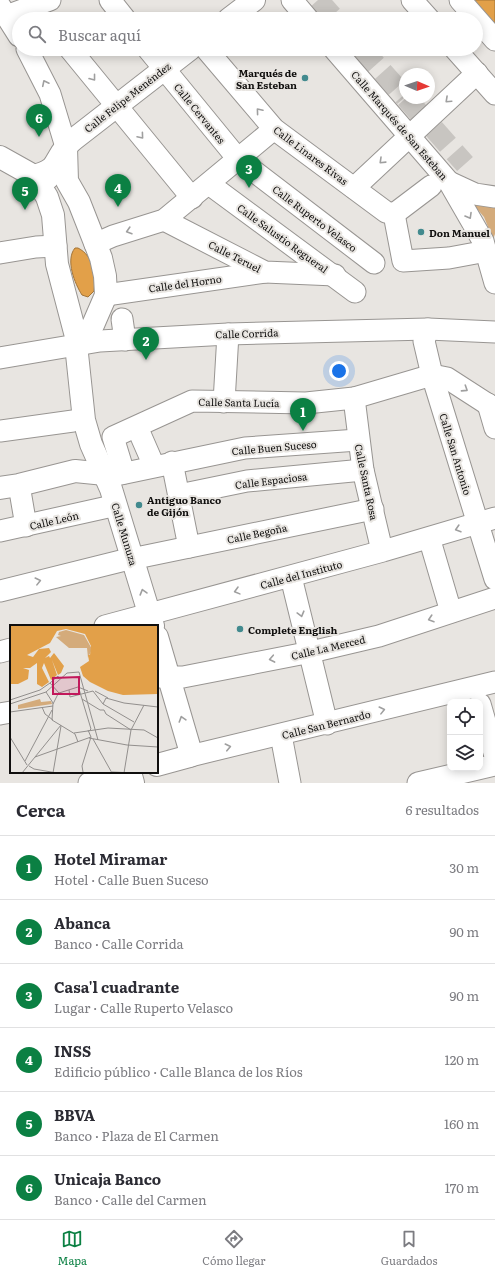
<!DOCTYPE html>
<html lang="es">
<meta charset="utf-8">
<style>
body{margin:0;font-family:Literata,serif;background:#f2f2f3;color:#2b2b33}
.controls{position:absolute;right:12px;bottom:12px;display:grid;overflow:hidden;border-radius:8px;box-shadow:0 2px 10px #0003}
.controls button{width:36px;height:36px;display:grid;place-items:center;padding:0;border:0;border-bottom:1px solid #e1e1e2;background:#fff;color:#2b2b33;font:20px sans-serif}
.compass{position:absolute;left:399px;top:68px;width:36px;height:36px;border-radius:50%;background:#fff;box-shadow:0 2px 10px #0003;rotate:92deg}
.you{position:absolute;left:339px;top:371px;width:14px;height:14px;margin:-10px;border:3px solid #fff;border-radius:50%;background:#1a73e8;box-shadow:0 0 0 6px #1a73e833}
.badge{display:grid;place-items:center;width:26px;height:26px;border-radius:50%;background:#0b8043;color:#fff;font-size:13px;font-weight:700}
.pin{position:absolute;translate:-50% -33px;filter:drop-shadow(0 1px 2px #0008)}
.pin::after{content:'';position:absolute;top:21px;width:14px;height:12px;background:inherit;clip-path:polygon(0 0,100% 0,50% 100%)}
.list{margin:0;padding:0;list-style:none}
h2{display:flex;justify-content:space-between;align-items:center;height:52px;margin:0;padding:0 16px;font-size:17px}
h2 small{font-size:13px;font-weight:400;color:#7c7c81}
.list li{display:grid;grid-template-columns:26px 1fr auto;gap:12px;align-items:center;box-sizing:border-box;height:64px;padding:0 16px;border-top:1px solid #e1e1e2}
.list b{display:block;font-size:15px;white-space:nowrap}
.list p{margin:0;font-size:13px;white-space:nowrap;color:#7c7c81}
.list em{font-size:13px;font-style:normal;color:#7c7c81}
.icon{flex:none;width:22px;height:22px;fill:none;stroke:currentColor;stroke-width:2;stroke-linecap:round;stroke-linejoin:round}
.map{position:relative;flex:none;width:495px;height:783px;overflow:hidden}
.search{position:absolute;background:#fff;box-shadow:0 2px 10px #0003;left:12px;right:12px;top:12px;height:44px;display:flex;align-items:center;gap:10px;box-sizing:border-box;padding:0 14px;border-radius:22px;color:#7c7c81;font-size:15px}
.sheet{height:436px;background:#fff}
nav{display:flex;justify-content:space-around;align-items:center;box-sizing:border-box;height:56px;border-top:1px solid #e1e1e2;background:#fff;font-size:11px;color:#7c7c81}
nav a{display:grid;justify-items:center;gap:2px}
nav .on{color:#0b8043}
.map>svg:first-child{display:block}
.green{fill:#d4ab7b}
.water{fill:#e2a049;stroke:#a37437}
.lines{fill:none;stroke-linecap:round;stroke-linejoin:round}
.minor-tunnel{stroke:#c8c5c1;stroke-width:21;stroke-dasharray:21 10;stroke-linecap:butt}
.minor-casing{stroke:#989592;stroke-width:23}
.major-casing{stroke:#989592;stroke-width:24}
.minor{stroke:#fff;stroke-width:21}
.major{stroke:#fff;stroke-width:22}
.oneway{stroke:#9f9f9f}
.poi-dot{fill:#428a8e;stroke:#e8e5e1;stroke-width:1.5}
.labels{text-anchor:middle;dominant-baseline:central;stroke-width:4;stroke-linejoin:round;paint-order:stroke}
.poi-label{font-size:10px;font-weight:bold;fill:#100f0e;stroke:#e8e5e1;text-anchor:start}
.street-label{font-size:10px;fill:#100f0e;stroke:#e8e5e1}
.inset-road{fill:none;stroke:#928f8d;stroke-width:1}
.view{fill:#c2185b;fill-opacity:0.15;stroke:#c2185b;stroke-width:2}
.inset-edge{fill:none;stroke:#100f0e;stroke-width:2}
</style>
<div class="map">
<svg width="495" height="783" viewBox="0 0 495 783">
<rect width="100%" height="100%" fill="#e8e5e1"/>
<polygon class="green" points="473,204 495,204 495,234 493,239 484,217"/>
<g class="water">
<polygon points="468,0 495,0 495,30"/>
<path d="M75 248H78C94 256 96 276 94 291L88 297 82 295C75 284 65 260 75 248Z"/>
</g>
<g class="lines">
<g class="minor-tunnel">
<polyline points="318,0 335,19"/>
<polyline points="362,49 405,97"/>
<polyline points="406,98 420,114"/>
<polyline points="434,129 465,164"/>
</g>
<g class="minor-casing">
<g id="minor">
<polyline points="110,0 125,19"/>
<polyline points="292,0 308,19"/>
<polyline points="412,0 429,19"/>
<polyline points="460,0 495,40"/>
<polyline points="0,6 19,36"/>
<polyline points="6,16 50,0"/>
<polyline points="27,49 50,94 66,147"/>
<polyline points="70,49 192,198"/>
<polyline points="148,49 238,159 374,263"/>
<polyline points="206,49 274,129 386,212 394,214 403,261 449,258 476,253"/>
<polyline points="334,49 449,182 483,241 495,283"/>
<polyline points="455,49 495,94"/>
<polyline points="449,182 475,194 495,197"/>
<polyline points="209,184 355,292"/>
<polyline points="354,188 477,73"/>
<polyline points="394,214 431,186"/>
<polyline points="164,220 265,272 335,275"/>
<polyline points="95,244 113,236 164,220 274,129"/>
<polyline points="0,253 36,247 56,246"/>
<polyline points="106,295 265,272"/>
<polyline points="122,319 125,340"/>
<polyline points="428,329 424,341 432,375 495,579"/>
<polyline points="0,358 100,341 228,334 428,329 495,332"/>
<polyline points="354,398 363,470 380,542"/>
<polyline points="224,402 228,334"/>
<polyline points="488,404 495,428"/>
<polyline points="137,427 154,466"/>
<polyline points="0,431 73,421"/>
<polyline points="172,462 189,547"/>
<polyline points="124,473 113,437 192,401 306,403 354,398 432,375 447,378 495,409"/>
<polyline points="116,475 245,448 358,440"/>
<polyline points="19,485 26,526"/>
<polyline points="179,495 247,481 363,470"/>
<polyline points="0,531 108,507"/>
<polyline points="431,544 451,612"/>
<polyline points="141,557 373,509"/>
<polyline points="291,577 327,724"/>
<polyline points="0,591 133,558"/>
<polyline points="105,626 383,551 495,518"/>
<polyline points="0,652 11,649"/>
<polyline points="157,677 183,677 311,652 379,636 495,598"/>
<polyline points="480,704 495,756"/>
<polyline points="0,714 11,712"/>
<polyline points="281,735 290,783"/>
<polyline points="190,756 495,682"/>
<polyline points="89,783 128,772"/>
<polyline points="418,783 495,765"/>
</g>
</g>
<g class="major-casing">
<g id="major">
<polyline points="229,19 254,0"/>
<polyline points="66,147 67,181 79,202 101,258 105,276 106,295 93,325 78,344"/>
<polyline points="0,157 34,176 48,178"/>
<polyline points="34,176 47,197 53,215 57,264 78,344 77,354 84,420 91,444 111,489 153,626"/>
<path d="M34 176C59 169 52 164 66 147 69 143 74 139 78 136L190 49"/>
<polyline points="0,488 19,485 75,471 105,474"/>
<polyline points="157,637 191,753 190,756 157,765"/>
<polyline points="130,772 133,783"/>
</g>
</g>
<use href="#minor" class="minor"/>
<use href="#major" class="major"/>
</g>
<defs><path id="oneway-chevron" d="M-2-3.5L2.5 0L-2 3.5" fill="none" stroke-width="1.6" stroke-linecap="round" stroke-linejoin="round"/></defs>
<g class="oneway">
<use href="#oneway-chevron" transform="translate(93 78) rotate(52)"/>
<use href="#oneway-chevron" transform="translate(45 83) rotate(-116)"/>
<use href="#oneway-chevron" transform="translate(448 100) rotate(137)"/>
<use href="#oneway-chevron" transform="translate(259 111) rotate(-130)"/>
<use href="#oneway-chevron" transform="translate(141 136) rotate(50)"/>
<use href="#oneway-chevron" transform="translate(382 161) rotate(136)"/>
<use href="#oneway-chevron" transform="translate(469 216) rotate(60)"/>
<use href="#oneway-chevron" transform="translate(129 231) rotate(163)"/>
<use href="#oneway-chevron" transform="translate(465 389) rotate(33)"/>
<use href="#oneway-chevron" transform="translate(458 529) rotate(163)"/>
<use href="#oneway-chevron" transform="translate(38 581) rotate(-14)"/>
<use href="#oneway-chevron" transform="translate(237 591) rotate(165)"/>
<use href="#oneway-chevron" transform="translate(143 592) rotate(-106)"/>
<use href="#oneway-chevron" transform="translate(301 614) rotate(75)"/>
<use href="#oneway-chevron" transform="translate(431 619) rotate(162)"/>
<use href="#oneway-chevron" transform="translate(272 659) rotate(169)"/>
<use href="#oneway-chevron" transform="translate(382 710) rotate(-14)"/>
<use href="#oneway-chevron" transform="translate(182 719) rotate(-107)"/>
<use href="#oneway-chevron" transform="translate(228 747) rotate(-13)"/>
</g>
<g class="poi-dot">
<circle cx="305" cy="78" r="4"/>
<circle cx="421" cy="232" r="4"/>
<circle cx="139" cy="505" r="4"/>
<circle cx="240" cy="629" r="4"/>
</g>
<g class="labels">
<g class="poi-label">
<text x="297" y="72" text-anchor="end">Marqués de<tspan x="297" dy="12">San Esteban</tspan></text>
<text x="429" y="232">Don Manuel</text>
<text x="147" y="499">Antiguo Banco<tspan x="147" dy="12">de Gijón</tspan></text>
<text x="248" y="629">Complete English</text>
</g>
<g class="street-label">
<text transform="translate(127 97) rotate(-38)">Calle Felipe Menéndez</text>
<text transform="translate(200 113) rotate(51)">Calle Cervantes</text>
<text transform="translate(400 125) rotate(49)">Calle Marqués de San Esteban</text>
<text transform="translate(311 155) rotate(37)">Calle Linares Rivas</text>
<text transform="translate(315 218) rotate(37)">Calle Ruperto Velasco</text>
<text transform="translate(283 238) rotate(36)">Calle Salustio Regueral</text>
<text transform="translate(235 256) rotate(27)">Calle Teruel</text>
<text transform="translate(185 283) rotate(-8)">Calle del Horno</text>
<text transform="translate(247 333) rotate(-2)">Calle Corrida</text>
<text transform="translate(239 402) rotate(1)">Calle Santa Lucía</text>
<text transform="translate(274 447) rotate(-5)">Calle Buen Suceso</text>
<text transform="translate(456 454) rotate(73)">Calle San Antonio</text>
<text transform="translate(271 480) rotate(-7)">Calle Espaciosa</text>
<text transform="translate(367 482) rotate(78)">Calle Santa Rosa</text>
<text transform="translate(54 520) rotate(-13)">Calle León</text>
<text transform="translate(257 533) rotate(-12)">Calle Begoña</text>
<text transform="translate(125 534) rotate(73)">Calle Munuza</text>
<text transform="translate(301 574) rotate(-15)">Calle del Instituto</text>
<text transform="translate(328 647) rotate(-13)">Calle La Merced</text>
<text transform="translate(326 724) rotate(-14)">Calle San Bernardo</text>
</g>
</g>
<g transform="translate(10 625)">
<rect width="148" height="148" fill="#e8e5e1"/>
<path d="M56 5 74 10 82 24 78 33 77 23H59L46 12 51 11 48 10 49 7ZM30 74 31 77 41 76 42 79 8 84V80Z" fill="#d4ab7b"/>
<path d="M0 0H148V69L113 70 98 66 80 57 73 51 70 42 79 36 78 30H80L81 21 75 9 56 4 47 6 40 18 17 30 23 32 29 24 39 23 41 27 35 33 39 31 40 33 44 28 54 41 51 48 48 50 42 35 47 50 41 55 34 38 32 43 39 57 32 62 27 59V38L20 43H13L19 45 18 54 8 59H0Z" fill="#e2a049"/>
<path class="inset-road" d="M40 58 48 51 49 54M69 64 81 104 79 106M59 65 60 72 83 66 93 79 96 73 114 78 148 82M85 66 98 73M36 67 57 48 69 47 88 115M49 68 68 62 78 66M72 74 90 85H94L96 89 121 105 134 80M0 75 30 65 40 58 49 68M0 79 36 67 43 78 42 95 65 109 68 117M43 79 49 67M93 79 124 97M32 82 35 89 43 95M0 87 43 81M64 108 98 103 134 105 148 113M0 112 17 140M79 113 117 120 148 122M83 114 102 148M25 132 81 112M15 136 42 85M19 141 24 144 47 148M73 147 72 141 81 112 78 105M102 147 125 148M12 148 51 100M43 148 51 101M114 148 121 105"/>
<path class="view" d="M69 52V69H43V53Z"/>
<rect width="148" height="148" class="inset-edge"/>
</g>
</svg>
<div class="controls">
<button><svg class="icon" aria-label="locate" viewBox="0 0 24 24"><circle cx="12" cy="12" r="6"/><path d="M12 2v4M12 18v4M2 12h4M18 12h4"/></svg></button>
<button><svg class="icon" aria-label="layers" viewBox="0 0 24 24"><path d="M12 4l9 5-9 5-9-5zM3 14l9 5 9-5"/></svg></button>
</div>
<svg class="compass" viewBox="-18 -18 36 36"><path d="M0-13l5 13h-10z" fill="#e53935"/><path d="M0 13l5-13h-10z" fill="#7c7c81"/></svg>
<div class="you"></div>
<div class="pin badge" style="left:303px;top:431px">1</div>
<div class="pin badge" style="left:146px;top:360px">2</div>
<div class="pin badge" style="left:249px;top:188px">3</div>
<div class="pin badge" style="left:118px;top:207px">4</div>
<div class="pin badge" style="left:25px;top:210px">5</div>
<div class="pin badge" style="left:39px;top:137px">6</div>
<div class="search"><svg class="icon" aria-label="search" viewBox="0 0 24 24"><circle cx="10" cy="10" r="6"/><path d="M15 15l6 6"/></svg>Buscar aquí</div>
</div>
<section class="sheet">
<h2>Cerca<small>6 resultados</small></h2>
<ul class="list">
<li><span class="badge">1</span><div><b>Hotel Miramar</b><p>Hotel · Calle Buen Suceso</p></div><em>30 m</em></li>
<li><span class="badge">2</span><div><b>Abanca</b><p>Banco · Calle Corrida</p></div><em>90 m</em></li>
<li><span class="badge">3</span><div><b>Casa'l cuadrante</b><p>Lugar · Calle Ruperto Velasco</p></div><em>90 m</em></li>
<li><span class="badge">4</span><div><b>INSS</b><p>Edificio público · Calle Blanca de los Ríos</p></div><em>120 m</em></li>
<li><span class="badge">5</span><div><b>BBVA</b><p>Banco · Plaza de El Carmen</p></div><em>160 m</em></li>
<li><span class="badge">6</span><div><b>Unicaja Banco</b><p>Banco · Calle del Carmen</p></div><em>170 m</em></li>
</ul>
</section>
<nav>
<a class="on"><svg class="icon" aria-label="map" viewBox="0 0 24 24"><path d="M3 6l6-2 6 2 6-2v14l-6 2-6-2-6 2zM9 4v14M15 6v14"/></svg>Mapa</a>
<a><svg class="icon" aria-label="directions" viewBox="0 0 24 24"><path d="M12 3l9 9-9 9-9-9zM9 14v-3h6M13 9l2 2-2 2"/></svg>Cómo llegar</a>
<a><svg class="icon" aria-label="saved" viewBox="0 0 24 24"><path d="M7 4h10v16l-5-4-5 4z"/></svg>Guardados</a>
</nav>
